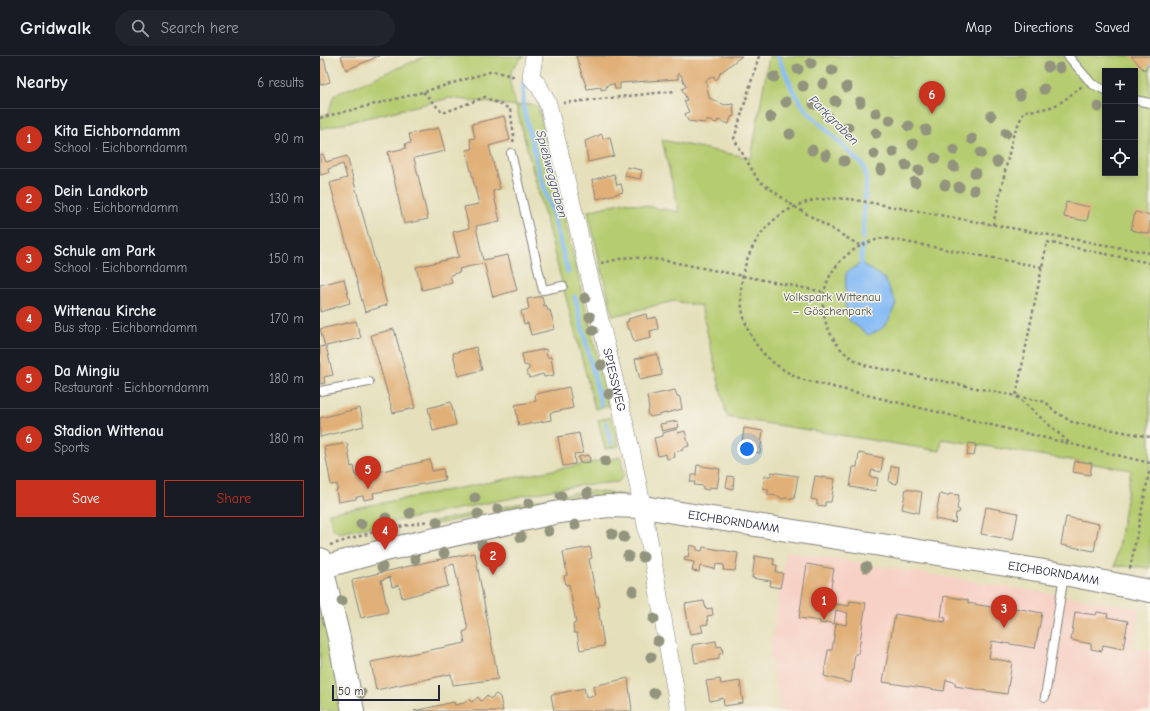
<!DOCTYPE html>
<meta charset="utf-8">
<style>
body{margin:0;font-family:"Comic Neue",sans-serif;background:#20242c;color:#f1f3f6}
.controls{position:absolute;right:12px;top:12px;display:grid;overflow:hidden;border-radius:0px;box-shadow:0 2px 6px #0003}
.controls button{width:36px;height:36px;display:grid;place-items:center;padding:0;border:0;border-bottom:1px solid #363941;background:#171b24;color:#f1f3f6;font:20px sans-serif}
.scale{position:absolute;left:12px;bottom:10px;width:108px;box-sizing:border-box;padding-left:4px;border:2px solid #22223b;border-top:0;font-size:11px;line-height:14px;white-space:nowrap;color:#22223b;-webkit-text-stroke:3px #f7f3e8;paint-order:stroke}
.you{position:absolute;left:427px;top:393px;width:14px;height:14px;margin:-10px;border:3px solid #fff;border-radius:50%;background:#1a73e8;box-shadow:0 0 0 6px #1a73e833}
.badge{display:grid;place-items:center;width:26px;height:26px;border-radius:50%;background:#c8321e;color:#fff;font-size:13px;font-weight:700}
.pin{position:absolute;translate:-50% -33px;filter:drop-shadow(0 1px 2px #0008)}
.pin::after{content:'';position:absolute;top:21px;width:14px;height:12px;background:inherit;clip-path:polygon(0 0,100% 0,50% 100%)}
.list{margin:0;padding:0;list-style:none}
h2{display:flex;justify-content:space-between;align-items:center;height:52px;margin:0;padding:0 16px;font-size:17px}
h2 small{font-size:13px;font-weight:400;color:#9ea1a6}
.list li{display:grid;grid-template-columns:26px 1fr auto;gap:12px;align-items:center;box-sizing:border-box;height:60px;padding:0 16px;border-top:1px solid #363941}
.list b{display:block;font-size:15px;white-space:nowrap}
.list p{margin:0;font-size:13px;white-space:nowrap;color:#9ea1a6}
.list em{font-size:13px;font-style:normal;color:#9ea1a6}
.actions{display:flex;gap:8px;padding:12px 16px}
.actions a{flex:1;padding:9px 0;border:1px solid #c8321e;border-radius:0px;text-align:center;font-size:14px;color:#c8321e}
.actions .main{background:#c8321e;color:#fff}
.icon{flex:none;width:22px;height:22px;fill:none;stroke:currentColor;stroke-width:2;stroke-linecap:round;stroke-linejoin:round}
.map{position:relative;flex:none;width:830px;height:655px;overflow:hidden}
header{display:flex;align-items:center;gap:24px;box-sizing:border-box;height:56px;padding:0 20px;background:#171b24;border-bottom:1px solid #363941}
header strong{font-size:19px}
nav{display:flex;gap:22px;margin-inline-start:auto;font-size:14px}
.search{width:280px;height:36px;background:#20242c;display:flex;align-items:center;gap:10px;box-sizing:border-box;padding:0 14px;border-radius:22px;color:#9ea1a6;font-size:15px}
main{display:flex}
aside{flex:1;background:#171b24}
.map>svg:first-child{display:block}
.built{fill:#f7d1c6}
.green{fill:#b5cc70;stroke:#6c7756;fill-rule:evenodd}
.water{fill:#87bcf5;stroke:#546f98}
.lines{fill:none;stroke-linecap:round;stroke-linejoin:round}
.stream{stroke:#87bcf5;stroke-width:4.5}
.building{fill:#e1b078}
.service-casing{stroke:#84817b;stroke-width:10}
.minor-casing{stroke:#84817b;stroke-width:18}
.secondary-casing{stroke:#84817b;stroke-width:24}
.path{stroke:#84817b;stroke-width:2.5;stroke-dasharray:3 3;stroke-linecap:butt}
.service{stroke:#fff;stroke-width:8}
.minor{stroke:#fff;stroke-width:17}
.secondary{stroke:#fff;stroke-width:22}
.tree{fill:#92947d}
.labels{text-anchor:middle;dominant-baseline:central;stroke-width:3;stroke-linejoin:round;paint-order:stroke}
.park-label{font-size:12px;fill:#4e554b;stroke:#f7f3e8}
.street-label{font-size:12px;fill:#22223b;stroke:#f7f3e8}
.water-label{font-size:13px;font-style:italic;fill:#405073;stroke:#f7f3e8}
</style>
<header>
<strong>Gridwalk</strong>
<div class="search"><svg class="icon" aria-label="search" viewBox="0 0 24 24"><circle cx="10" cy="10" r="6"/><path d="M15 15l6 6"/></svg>Search here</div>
<nav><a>Map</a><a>Directions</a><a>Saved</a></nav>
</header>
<main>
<aside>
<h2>Nearby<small>6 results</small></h2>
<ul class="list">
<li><span class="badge">1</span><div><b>Kita Eichborndamm</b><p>School · Eichborndamm</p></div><em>90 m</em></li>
<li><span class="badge">2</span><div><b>Dein Landkorb</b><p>Shop · Eichborndamm</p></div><em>130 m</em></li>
<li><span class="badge">3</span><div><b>Schule am Park</b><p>School · Eichborndamm</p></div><em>150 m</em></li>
<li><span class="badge">4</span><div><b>Wittenau Kirche</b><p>Bus stop · Eichborndamm</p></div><em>170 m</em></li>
<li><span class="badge">5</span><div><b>Da Mingiu</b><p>Restaurant · Eichborndamm</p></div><em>180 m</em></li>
<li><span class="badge">6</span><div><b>Stadion Wittenau</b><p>Sports</p></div><em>180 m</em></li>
</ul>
<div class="actions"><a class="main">Save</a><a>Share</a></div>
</aside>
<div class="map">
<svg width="830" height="655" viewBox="0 0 830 655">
<rect width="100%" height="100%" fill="#f7f3e8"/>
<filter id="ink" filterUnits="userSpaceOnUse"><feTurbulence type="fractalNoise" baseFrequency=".025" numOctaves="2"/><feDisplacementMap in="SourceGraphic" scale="8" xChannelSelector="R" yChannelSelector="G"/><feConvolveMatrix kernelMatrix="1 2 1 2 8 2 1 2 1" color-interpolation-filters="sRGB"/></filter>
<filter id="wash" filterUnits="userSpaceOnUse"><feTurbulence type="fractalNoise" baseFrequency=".012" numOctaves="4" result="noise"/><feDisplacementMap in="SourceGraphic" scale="16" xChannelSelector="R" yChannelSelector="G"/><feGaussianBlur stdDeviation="0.9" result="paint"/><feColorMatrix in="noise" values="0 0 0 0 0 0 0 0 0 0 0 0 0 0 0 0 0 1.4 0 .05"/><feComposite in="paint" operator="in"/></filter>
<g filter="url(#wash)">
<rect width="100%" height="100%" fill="#e5e0bb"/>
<polygon class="built" points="466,495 820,552 813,592 830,595 830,655 460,655 450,597"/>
<g class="green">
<path d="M106 0H204C183 18 190 25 196 50L212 48 218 51 289 350 275 353 196 50 130 42 0 73V60L8 58 14 39Z"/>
<path d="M449 0H830V513L823 511 795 510 811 414 622 383 620 395 407 361 381 250 354 245 293 260 268 155 304 146 359 156 342 84 431 102ZM785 15H815V117H785Z"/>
<polygon points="292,361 299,390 285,393 278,364"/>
<polygon points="301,401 304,420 298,426 263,429 237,433 19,477 13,473 9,457"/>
<polygon points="272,435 304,439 283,443 269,438 247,441 173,456 173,453 252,437"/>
<polygon points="161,456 162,459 107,470 106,467"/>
<polygon points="3,550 26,655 0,655 0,551"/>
</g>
<path class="water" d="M541 207 565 223 576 247C568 266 568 272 548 279L529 264 525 248 526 217Z"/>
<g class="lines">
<g class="stream">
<path d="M458 0 474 37 486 54 543 109C548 120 546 131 545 143"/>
<polyline points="204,25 203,49 220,119 233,159 248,216"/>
<polyline points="543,182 544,150"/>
<polyline points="541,207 542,189"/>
<polyline points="255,241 281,349"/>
<polyline points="286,367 291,387"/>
</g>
</g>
<g id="blocks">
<g class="building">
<polygon points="21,0 59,0 26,14"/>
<polygon points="256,0 422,0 400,17 399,21 395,24 394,20 386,24 389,42 405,49 413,48 414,60 411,61 409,68 398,64 397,67 386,64 385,67 368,65 365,58 369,56 364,45 367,44 362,33 366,31 361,19 358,17 358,23 300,27 300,33 295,33 294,28 287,29 286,33 281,34 281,31 267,33"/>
<polygon points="811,0 830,0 830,8 824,14"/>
<polygon points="4,3 10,26 0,29 0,4"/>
<polygon points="184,60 190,84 169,90 180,133 173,135 180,165 156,170 163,204 188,199 197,234 173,241 164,207 139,213 140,216 130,219 132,227 102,234 96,211 139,201 133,176 149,172 144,151 159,148 146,94 152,93 150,83 155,82 152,68"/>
<polygon points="119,72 125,95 94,102 108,163 84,168 68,96 86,92 85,88 91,87 89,78"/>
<polygon points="282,78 283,83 290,81 294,100 268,106 265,85"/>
<polygon points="3,98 6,106 27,100 67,249 45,256 10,127 27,122 23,108 8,113 9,117 0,119 0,99"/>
<polygon points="307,111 322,114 320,123 305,120"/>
<polygon points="294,118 297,129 301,128 303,136 277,143 272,124"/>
<polygon points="746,146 770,151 767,165 744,161"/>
<polygon points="815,156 830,159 830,178 811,174"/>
<polygon points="24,223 30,247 0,256 0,229"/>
<polygon points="222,240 224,250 226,249 228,255 230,254 235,273 211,279 208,267 204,268 201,255 209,253 207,243"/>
<polygon points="326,258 327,263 336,261 338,273 330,275 331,282 314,286 310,273 308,273 306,266 309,265 308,263"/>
<polygon points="36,265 41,282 6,290 13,319 4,321 5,327 0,328 0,291 5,290 0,273"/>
<polygon points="74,273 95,352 73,357 51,279"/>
<polygon points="156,291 162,314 138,320 133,297"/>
<polygon points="226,293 227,301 231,301 234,319 224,321 223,318 210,322 206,316 209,313 209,310 204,309 202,298"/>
<polygon points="337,298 342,319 320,324 315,303"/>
<polygon points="249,331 253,352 230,357 231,364 199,370 195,349 216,345 215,338"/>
<polygon points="355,334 357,340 359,340 360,342 362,353 331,361 327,358 329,353 327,340"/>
<polygon points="131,346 136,369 113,375 108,352"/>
<polygon points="40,352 44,370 0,381 0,362"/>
<polygon points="357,365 359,371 342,375 340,368"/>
<polygon points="424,372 443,375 440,397 421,394"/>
<polygon points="357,373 358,377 365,375 369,390 362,392 363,394 354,396 355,401 347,403 346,398 338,400 334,382 343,380 343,377"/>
<polygon points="259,377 263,397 254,398 255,408 243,410 238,381"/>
<polygon points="27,387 31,411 34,410 36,421 110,404 112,415 123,413 125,424 53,437 54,442 44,444 43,440 36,441 36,443 18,446 16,434 18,433 17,428 11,429 4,391"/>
<polygon points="649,387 656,388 654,400 647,399"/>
<polygon points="539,397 563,402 561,416 552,414 550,421 558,422 556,435 530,431 533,411 537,411"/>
<polygon points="269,399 270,406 260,407 258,401"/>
<polygon points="51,401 52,407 41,409 40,404"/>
<polygon points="755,405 772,407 770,419 753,416"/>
<polygon points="377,409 400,413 397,432 389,431 389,434 383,433 383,430 374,429 375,426 370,426 372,419 376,419"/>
<polygon points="571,410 579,411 577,428 569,426"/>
<polygon points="451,416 478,420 474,443 465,442 462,443 458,440 448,439 448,433 443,432 445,420 451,420"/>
<polygon points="408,420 414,421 413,433 406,431"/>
<polygon points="495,420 515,423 511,446 505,446 505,450 497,449 497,444 491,443"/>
<polygon points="586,433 602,436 599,457 582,453"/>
<polygon points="620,438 628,440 629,438 639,439 637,453 640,454 639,457 636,457 635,467 615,463"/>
<polygon points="666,451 698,457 693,484 661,478"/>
<polygon points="746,461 779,468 774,495 741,489"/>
<polygon points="370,489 377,491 377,494 382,495 383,491 418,497 415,515 403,514 404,509 396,508 395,513 380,510 379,516 372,515 374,506 364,504 365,500 368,501"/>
<polygon points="270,491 272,502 269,503 276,540 278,540 280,551 278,551 284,590 260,594 257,577 254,577 253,568 256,567 249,528 246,529 244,520 247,519 243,496"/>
<polygon points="155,497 178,623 133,629 131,618 56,634 51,606 145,587 143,576 148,574 134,508 124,511 128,530 82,542 79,529 72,531 70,521 61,524 68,556 41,562 32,526 34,523 111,505"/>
<polygon points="435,500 454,503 453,509 457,509 456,516 463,517 460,532 450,530 451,525 432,522"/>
<polygon points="487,508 514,513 509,543 510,547 529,550 530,545 546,547 538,598 535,598 531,627 504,620 508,594 512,594 516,567 526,569 528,557 516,554 514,568 506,566 505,568 500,567 500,565 479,562"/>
<polygon points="624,540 648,544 648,547 694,555 695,552 722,557 715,592 672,585 669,602 692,606 687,638 635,630 635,626 626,624 624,635 563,626 575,558 625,566 626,562 621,561"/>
<polygon points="384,545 386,553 392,552 393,559 387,560 388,568 381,569 383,576 370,578 365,548"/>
<polygon points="755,556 776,559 777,556 788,558 787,561 808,565 803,593 783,589 782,595 771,593 771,588 751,584"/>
<polygon points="396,585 397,591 402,590 403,597 399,598 399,603 375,607 372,589"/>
<polygon points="308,622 312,655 234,655 231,639 264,632 266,641 275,639 273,630"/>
<polygon points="400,623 401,628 420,625 423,647 404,650 403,642 390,645 386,625"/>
<polygon points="176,638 180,641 183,655 94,655 134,646 135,649 144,647 149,643 152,646 158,641 161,645 167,639 170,643"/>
</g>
</g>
</g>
<g filter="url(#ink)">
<use href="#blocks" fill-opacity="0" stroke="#84817b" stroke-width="1"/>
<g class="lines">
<g class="service-casing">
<g id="service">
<polyline points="748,0 772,28 785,34"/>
<polyline points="815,44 830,47"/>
<polyline points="191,97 223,234 243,230"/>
<polyline points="0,335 49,326"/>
<polyline points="725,641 744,519"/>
</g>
</g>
<g class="minor-casing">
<g id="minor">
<path id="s1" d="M214 0 211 21 219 30 228 48 311 393 331 494 359 655"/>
</g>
</g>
<g class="secondary-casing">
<g id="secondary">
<polyline points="0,503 19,582 33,655"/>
<path id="s2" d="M0 512 65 494 239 456 288 450 323 451 749 519 830 535"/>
</g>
</g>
<g class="path">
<polyline points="439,0 414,83 438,124 475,151 539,189"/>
<polyline points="103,36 123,57 165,41 190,53 194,80 193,87"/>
<polyline points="243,47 355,35"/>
<polyline points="0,62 103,36 173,15 196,21"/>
<path d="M673 169 693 80 704 55C719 54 732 53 744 44 751 40 754 34 762 31"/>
<path d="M830 197 530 143C511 142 492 142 474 151 419 177 402 256 446 300 457 311 470 318 484 324L830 407"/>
<polyline points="281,207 309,201 342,204 504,236"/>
<polyline points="830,207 727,186 696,340 726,346 734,355 752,366 830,381"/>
<path d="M722 211 564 182C509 192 483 250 521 293 528 301 538 306 547 310L696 340 751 388"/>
<polyline points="10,489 54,476 108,465"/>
<polyline points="810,513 830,412"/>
</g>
<use href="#service" class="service"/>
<use href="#minor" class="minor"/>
<use href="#secondary" class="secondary"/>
</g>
<g class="tree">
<circle cx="491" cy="7" r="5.5"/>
<circle cx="728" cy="11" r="5.5"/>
<circle cx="740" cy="12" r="5.5"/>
<circle cx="478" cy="13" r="5.5"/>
<circle cx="512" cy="14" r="5.5"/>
<circle cx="454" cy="21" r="5.5"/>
<circle cx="503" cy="28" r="5.5"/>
<circle cx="483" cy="30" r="5.5"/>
<circle cx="527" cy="31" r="5.5"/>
<circle cx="724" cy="33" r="5.5"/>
<circle cx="700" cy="39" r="5.5"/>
<circle cx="515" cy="45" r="5.5"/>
<circle cx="466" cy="46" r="5.5"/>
<circle cx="540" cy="46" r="5.5"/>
<circle cx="494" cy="48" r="5.5"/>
<circle cx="778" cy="51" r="5.5"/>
<circle cx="556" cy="57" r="5.5"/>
<circle cx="507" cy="60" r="5.5"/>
<circle cx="671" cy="60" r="5.5"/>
<circle cx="451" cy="61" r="5.5"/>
<circle cx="570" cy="64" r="5.5"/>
<circle cx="589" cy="70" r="5.5"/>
<circle cx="528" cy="71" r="5.5"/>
<circle cx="606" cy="74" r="5.5"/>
<circle cx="556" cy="77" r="5.5"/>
<circle cx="686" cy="77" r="5.5"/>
<circle cx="470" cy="78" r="5.5"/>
<circle cx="652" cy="83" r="5.5"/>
<circle cx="593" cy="88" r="5.5"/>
<circle cx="492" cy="94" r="5.5"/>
<circle cx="634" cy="94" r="5.5"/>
<circle cx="573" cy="96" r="5.5"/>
<circle cx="661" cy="97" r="5.5"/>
<circle cx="554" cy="98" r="5.5"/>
<circle cx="506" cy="99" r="5.5"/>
<circle cx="615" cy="102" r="5.5"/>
<circle cx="524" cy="105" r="5.5"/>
<circle cx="677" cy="106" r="5.5"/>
<circle cx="586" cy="109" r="5.5"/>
<circle cx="634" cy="111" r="5.5"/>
<circle cx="561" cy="114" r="5.5"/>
<circle cx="599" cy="114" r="5.5"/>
<circle cx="655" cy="117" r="5.5"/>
<circle cx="595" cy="126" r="5.5"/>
<circle cx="625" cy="129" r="5.5"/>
<circle cx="639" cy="131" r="5.5"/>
<circle cx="654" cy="134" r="5.5"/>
<circle cx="265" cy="242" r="5.5"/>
<circle cx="270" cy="261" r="5.5"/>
<circle cx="273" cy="274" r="5.5"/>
<circle cx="281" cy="309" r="5.5"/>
<circle cx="289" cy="338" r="5.5"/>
<circle cx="285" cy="405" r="5.5"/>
<circle cx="267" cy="437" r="5.5"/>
<circle cx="241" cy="440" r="5.5"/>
<circle cx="155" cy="442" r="5.5"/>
<circle cx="209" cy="447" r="5.5"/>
<circle cx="178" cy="453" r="5.5"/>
<circle cx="90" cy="457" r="5.5"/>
<circle cx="158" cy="458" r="5.5"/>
<circle cx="66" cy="462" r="5.5"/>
<circle cx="117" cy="466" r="5.5"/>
<circle cx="41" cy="468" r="5.5"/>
<circle cx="255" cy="469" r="5.5"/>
<circle cx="228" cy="475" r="5.5"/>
<circle cx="292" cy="478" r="5.5"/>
<circle cx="201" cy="481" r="5.5"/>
<circle cx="304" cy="481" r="5.5"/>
<circle cx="162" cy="489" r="5.5"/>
<circle cx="124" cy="497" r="5.5"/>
<circle cx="308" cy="500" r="5.5"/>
<circle cx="323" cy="501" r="5.5"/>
<circle cx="95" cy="503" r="5.5"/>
<circle cx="62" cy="511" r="5.5"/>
<circle cx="546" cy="511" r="5.5"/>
<circle cx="313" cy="535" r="5.5"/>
<circle cx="22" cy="545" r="5.5"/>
<circle cx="334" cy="563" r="5.5"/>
<circle cx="338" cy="585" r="5.5"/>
<circle cx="331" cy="601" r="5.5"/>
<circle cx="41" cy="637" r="5.5"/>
<circle cx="334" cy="637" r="5.5"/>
</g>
</g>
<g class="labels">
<g class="park-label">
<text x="512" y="241">Volkspark Wittenau<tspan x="512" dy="14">– Göschenpark</tspan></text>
</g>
<g class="street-label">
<text stroke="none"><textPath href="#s1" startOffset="337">SPIESSWEG</textPath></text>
<text stroke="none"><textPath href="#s2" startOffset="422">EICHBORNDAMM</textPath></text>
<text stroke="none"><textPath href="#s2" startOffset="746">EICHBORNDAMM</textPath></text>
</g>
<g class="water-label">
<text transform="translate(514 64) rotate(45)">Parkgraben</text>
<text transform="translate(232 118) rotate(75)">Spießweggraben</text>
</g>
</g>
</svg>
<div class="controls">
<button>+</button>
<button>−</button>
<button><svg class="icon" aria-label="locate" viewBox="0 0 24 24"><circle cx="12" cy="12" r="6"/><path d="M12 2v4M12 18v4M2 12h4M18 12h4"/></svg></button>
</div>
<div class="scale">50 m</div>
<div class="you"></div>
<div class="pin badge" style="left:504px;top:564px">1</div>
<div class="pin badge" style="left:173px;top:519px">2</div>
<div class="pin badge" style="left:684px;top:572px">3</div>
<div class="pin badge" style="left:65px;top:494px">4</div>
<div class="pin badge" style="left:48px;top:433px">5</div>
<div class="pin badge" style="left:612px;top:58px">6</div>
</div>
</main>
